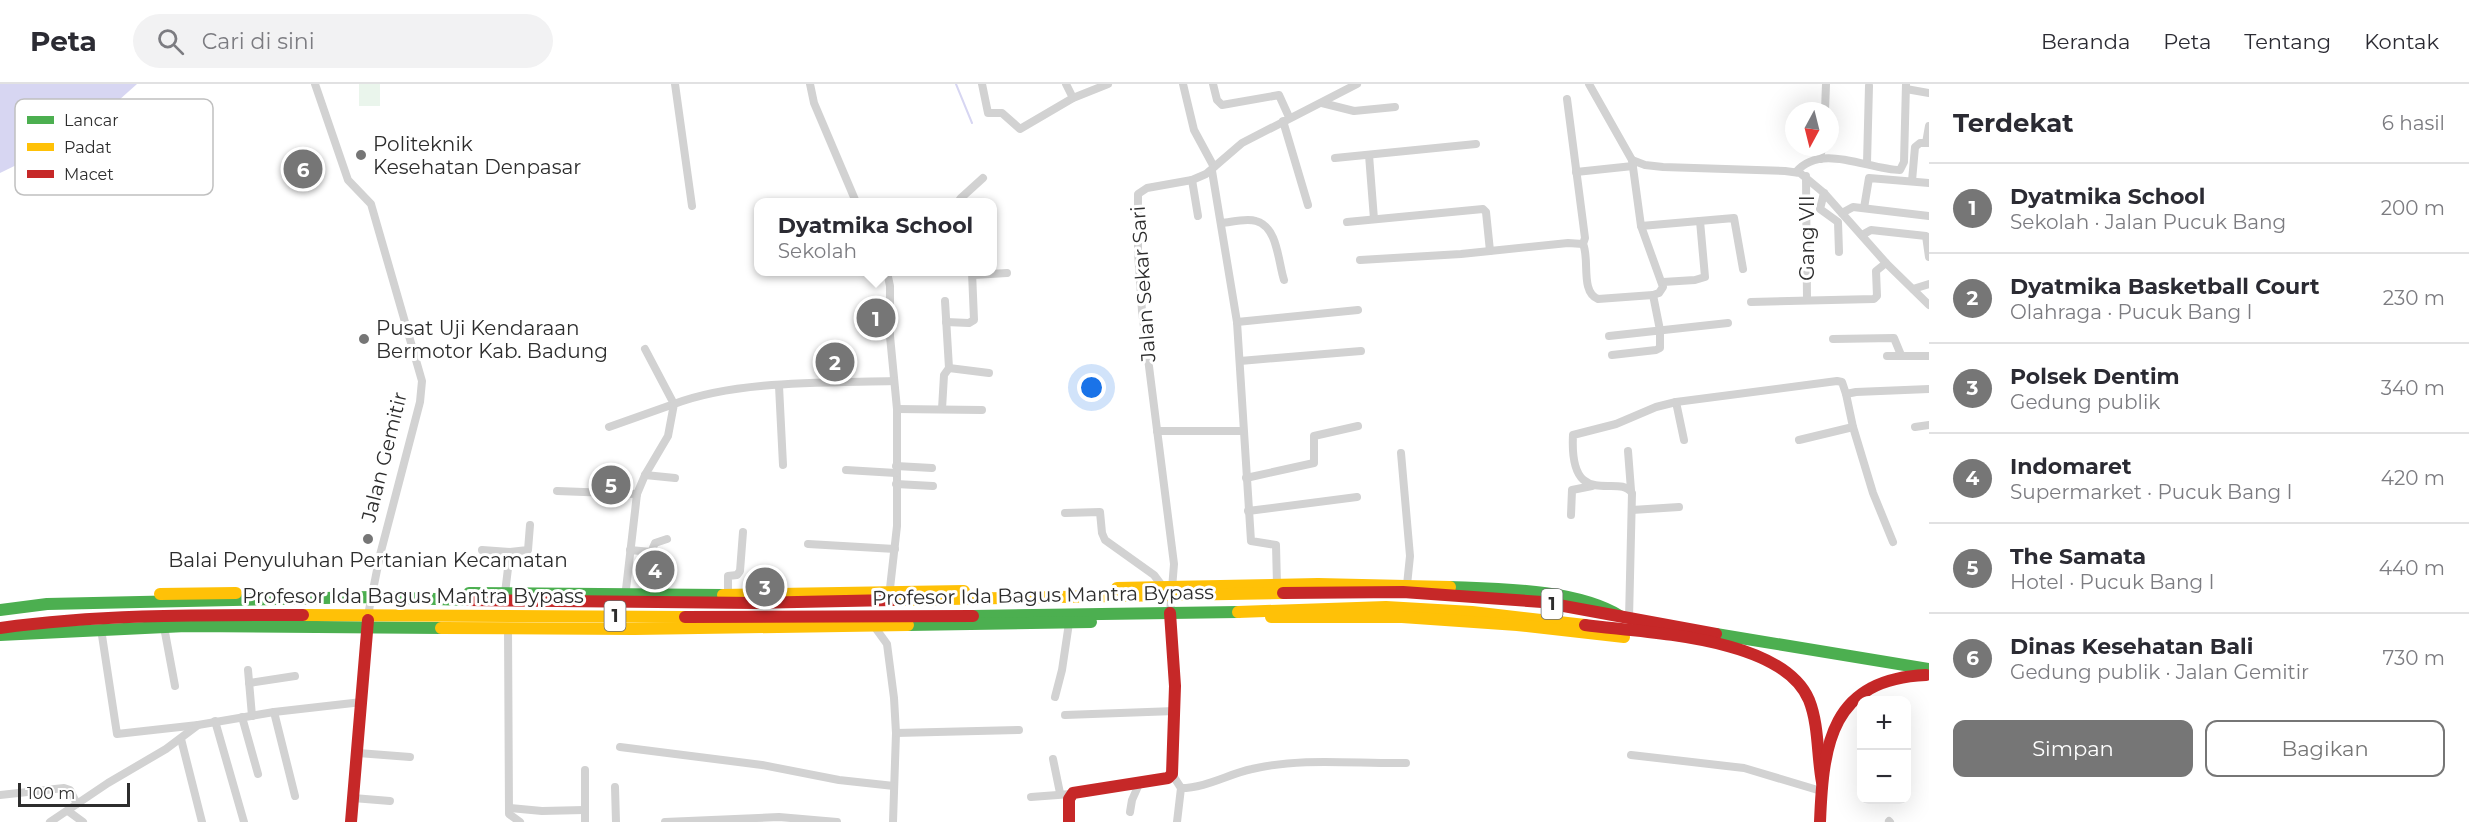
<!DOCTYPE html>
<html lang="id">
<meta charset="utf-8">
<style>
body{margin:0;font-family:Montserrat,sans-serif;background:#f2f2f3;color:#2b2b33}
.controls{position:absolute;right:18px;bottom:18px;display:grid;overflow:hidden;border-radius:12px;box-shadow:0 6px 24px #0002}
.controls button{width:54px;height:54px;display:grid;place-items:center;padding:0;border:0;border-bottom:2px solid #e1e1e2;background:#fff;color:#2b2b33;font:30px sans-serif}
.compass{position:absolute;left:1785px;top:18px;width:54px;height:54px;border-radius:50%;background:#fff;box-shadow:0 6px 24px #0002;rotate:187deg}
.scale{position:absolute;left:18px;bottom:15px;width:112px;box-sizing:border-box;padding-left:6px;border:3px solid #2d2d2d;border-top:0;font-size:16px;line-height:21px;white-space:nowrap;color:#2d2d2d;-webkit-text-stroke:4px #fff;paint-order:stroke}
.you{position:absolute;left:1092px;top:304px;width:21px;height:21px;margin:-15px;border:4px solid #fff;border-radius:50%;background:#1a73e8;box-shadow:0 0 0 9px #1a73e833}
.badge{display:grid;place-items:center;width:39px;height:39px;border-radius:50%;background:#767676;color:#fff;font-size:20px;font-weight:700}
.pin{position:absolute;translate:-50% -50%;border:3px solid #fff;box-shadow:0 2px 6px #0006}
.popup{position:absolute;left:754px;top:114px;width:243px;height:78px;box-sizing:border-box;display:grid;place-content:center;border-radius:12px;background:#fff;filter:drop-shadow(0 2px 4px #0005);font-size:20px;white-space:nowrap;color:#7c7c81}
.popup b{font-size:22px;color:#2b2b33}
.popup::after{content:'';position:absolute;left:50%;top:100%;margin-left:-12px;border:12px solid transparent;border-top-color:#fff}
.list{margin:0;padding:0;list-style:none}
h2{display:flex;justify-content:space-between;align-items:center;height:78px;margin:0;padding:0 24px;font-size:26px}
h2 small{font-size:20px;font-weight:400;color:#7c7c81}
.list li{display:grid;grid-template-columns:39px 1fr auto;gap:18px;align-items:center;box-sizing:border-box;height:90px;padding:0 24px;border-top:2px solid #e1e1e2}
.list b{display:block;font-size:22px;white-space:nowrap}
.list p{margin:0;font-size:20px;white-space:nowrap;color:#7c7c81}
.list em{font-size:20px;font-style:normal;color:#7c7c81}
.actions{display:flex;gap:12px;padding:18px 24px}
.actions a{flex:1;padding:14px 0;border:2px solid #767676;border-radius:12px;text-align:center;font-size:21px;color:#767676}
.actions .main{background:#767676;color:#fff}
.icon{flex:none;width:33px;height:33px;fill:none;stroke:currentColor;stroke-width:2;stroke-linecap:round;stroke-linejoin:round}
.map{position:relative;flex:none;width:1929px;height:738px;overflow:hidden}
header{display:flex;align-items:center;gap:36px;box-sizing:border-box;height:84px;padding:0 30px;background:#fff;border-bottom:2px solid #e1e1e2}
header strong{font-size:28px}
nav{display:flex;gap:33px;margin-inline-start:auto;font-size:21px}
.search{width:420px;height:54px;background:#f2f2f3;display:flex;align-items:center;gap:15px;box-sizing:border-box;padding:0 21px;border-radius:33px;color:#7c7c81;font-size:22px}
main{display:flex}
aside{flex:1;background:#fff}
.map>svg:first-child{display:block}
.green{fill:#eaf5ec}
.water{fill:#d7d6f2}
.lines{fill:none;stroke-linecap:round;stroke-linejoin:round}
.stream{stroke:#d7d6f2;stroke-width:2}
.street{stroke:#d2d2d2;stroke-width:8}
.fast{stroke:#4caf50;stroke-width:12}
.slow{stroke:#ffc107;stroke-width:12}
.jam{stroke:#c62828;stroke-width:12}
.poi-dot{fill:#767676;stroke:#fff;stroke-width:2}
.labels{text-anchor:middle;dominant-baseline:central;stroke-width:6;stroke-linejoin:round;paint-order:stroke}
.shield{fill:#fff;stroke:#6c6c6c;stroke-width:1.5}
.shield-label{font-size:18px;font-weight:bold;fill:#2d2d2d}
.poi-label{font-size:20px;fill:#2d2d2d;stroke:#fff;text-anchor:start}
.street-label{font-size:20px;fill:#2d2d2d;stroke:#fff}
.key{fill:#fff;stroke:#c0c0c0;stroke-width:1.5}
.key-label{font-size:16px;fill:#2d2d2d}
</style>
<header>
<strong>Peta</strong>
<div class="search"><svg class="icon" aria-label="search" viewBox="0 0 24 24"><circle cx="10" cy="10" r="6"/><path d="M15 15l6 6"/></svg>Cari di sini</div>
<nav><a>Beranda</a><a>Peta</a><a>Tentang</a><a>Kontak</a></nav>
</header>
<main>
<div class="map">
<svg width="1929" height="738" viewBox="0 0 1929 738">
<rect width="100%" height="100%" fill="#fff"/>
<g class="green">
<rect x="359" y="0" width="21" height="22"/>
<rect x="825" y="263" width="19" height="30"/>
</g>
<polygon class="water" points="0,0 137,0 82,49 0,89"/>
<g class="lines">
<polyline class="stream" points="956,0 972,39"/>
<g class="street">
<polyline points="315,0 348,96 371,120 422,297 420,318 380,471 368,531"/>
<polyline points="675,0 692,122"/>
<polyline points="810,0 814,19 856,118"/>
<polyline points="982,0 988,29 1002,29 1020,45 1073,14 1108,0"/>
<polyline points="1066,0 1073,14"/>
<polyline points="1183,0 1194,46 1214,83"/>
<polyline points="1213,0 1217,16 1222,21 1279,11 1289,33"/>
<polyline points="1589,0 1632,76 1645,81 1663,83 1785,87 1800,89 1824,109 1886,179 1929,221"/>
<polyline points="1906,5 1929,9"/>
<path d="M1567 15 1585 154 1583 160C1590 175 1580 208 1598 215L1653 211 1659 209 1663 203 1641 142 1632 76"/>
<polyline points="1322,19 1354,27 1395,23"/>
<polyline points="1825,27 1826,0"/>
<polyline points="1283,37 1308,121"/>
<polyline points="1926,59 1929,42"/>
<polyline points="1369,71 1374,135"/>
<polyline points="1335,74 1476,60"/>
<polyline points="1820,75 1822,63"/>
<polyline points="1867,79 1869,2"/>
<polyline points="1212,87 1237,238 1251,457 1276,461 1277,501"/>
<polyline points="1576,88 1633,82"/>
<path d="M1796 88C1821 58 1869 86 1900 86L1904 78 1906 0"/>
<polyline points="1806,92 1807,216"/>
<polyline points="1192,96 1198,132"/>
<polyline points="1912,97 1915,63 1920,59 1929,59"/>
<polyline points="1824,109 1820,125 1838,138 1839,168"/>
<polyline points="958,118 961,114 983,94"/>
<polyline points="1864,124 1869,94 1929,99"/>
<polyline points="1842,129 1853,123 1929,132"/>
<polyline points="1347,138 1483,125 1486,128 1490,167"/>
<path d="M1222 139C1232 138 1246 134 1256 137 1278 143 1278 178 1284 196"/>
<polyline points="1641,142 1734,134 1743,185"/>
<polyline points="1862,151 1871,146 1926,152 1929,173"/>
<polyline points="1360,176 1461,170 1568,159 1583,160"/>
<polyline points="887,188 890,202 890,252 897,325 897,442 889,513"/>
<polyline points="973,191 1007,189"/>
<polyline points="1663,198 1695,196 1705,193 1700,137"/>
<polyline points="1913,205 1929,200"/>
<polyline points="1751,218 1874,215 1877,212 1876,187 1886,179"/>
<polyline points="946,238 969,239 974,236 972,188"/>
<polyline points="1237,238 1358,226"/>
<polyline points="1609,252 1728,239"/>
<polyline points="1833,255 1894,254 1901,271"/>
<polyline points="1612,271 1656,266 1660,264 1660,246 1653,211"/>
<polyline points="1887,272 1929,272"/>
<polyline points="1240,277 1361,267"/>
<polyline points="949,284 989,289"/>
<polyline points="779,302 783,381"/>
<polyline points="1676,318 1684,356"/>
<polyline points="897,325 982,326"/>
<polyline points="942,325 944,291 949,284 945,217"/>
<polyline points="609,343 674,320 645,265"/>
<polyline points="1853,343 1873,409 1893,458"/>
<polyline points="1915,343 1929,341"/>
<polyline points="1157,347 1243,347"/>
<polyline points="1799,356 1853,343 1846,310 1856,308 1929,305"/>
<polyline points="1628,367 1631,406"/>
<polyline points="1401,369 1410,472 1407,501"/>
<polyline points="896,382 932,384"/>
<polyline points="846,386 896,389"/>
<polyline points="645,391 675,394"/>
<polyline points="1246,394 1314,379 1314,352 1358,342"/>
<polyline points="896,400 933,402"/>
<polyline points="557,407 637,410"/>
<polyline points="1632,426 1679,423"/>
<polyline points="1248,427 1357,413"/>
<polyline points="1065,429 1100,428 1102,449 1105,456 1154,491 1163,503"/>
<polyline points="1571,431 1572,406 1592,402"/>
<polyline points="808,460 895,465"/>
<polyline points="482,466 510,468"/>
<polyline points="630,466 651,468 655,459 667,455"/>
<polyline points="505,509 510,468 528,466 530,441"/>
<polyline points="728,511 728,492 737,491 740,487 743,448"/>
<path d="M625 514 637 410 645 391 668 352 674 320C737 296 826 299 894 297"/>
<polyline points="1170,529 1174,480 1142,227 1138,168 1138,110 1147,104 1192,96 1206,90 1242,59 1357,0"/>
<path d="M1629 535 1632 409C1619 388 1569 429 1573 351L1616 340 1656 323 1676 318 1837 297 1842 298 1846 310"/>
<polyline points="874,542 887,560 894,614 896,649 893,738"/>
<polyline points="164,543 175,602"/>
<polyline points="508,544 509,730 520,738"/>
<polyline points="101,545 117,650 198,641"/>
<polyline points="248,586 252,632"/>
<polyline points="249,599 295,592"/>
<polyline points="1055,613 1062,586 1069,539"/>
<polyline points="274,628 295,712"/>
<polyline points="1065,631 1175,627"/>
<polyline points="242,633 258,690"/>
<polyline points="215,637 244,738"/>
<polyline points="896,649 1019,646"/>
<polyline points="181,655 202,738"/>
<polyline points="620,663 762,681 839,696 894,702"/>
<polyline points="358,669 410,673"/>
<polyline points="1631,671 1744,684 1821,707"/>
<polyline points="1053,675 1060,709"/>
<polyline points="1172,690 1181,704 1177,738"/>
<polyline points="615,703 616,738"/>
<path d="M1181 704C1206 704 1228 690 1252 685 1302 673 1356 680 1406 679"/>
<polyline points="0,711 64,704 70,706 77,720"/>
<polyline points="1031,713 1071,710"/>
<polyline points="353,714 390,717"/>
<polyline points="510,724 542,727 584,726"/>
<polyline points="68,727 83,738"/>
<polyline points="1130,728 1132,716 1140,698"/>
<polyline points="1889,737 1890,738"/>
<polyline points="50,738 108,699 166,665 198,641 274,628 362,618"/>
<polyline points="585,738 585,686"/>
<polyline points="665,738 779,733 837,738"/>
</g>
<g class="fast">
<path d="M1450 503C1501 505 1576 505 1620 532"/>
<polyline points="469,509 723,511"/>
<polyline points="0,526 47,520 371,513 467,516"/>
<polyline points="973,532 1238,528"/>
<polyline points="908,541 1091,538"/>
<polyline points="1716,550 1929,585"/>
<polyline points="0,551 186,542 441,544"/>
</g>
<g class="slow">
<polyline points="1117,504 1318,500 1450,503"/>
<polyline points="160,510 236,509"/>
<polyline points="723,511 964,507"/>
<polyline points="893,516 1283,509"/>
<polyline points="1238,528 1386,523 1472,528 1585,541"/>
<polyline points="303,531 685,533"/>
<polyline points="1271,533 1402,533 1517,541 1624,553"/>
<polyline points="441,544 634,545 908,541"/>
</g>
<g class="jam">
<polyline points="1283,509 1403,508 1542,518 1716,550"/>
<polyline points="467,516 756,519 893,516"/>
<polyline points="685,533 973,532"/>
<path d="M1585 541C1645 549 1782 552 1809 616 1819 641 1817 672 1822 698"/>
<path d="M0 544C101 530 202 531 303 531"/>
<polyline points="351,738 368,536"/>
<polyline points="1069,738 1069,715 1073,709 1168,694 1172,690 1175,602 1170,529"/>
<path d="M1820 738C1823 660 1831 595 1926 591"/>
</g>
</g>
<g class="poi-dot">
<circle cx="361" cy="71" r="6"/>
<circle cx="364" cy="255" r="6"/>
<circle cx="368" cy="455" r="6"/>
</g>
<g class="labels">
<g class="shield">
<rect x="1541.5" y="505" width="21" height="30" rx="4.5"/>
<rect x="604.5" y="517" width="21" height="30" rx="4.5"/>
</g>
<g class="shield-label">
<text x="1552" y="520">1</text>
<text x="615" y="532">1</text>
</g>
<g class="poi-label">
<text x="373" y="60">Politeknik<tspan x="373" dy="23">Kesehatan Denpasar</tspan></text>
<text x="376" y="244">Pusat Uji Kendaraan<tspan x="376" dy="23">Bermotor Kab. Badung</tspan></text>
<text x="368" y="476" text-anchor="middle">Balai Penyuluhan Pertanian Kecamatan</text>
</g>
<g class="street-label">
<text transform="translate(1807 154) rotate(-90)">Gang VII</text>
<text transform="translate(1143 200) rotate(-94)">Jalan Sekar Sari</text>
<text transform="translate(384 373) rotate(-76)">Jalan Gemitir</text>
<text transform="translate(1043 511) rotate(-1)">Profesor Ida Bagus Mantra Bypass</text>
<text x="413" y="512">Profesor Ida Bagus Mantra Bypass</text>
</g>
</g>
<rect x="15" y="15" width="198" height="96" rx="9" class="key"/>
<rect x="27" y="32" width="27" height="8" fill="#4caf50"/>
<rect x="27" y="59" width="27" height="8" fill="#ffc107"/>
<rect x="27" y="86" width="27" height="8" fill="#c62828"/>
<g class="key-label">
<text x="64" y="42">Lancar</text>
<text x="64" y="69">Padat</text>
<text x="64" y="96">Macet</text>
</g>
</svg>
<div class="controls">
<button>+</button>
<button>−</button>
</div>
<svg class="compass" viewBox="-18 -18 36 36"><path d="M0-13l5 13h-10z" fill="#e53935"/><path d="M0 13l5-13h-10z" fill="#7c7c81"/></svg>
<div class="scale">100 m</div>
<div class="you"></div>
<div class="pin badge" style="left:876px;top:234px">1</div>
<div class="popup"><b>Dyatmika School</b>Sekolah</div>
<div class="pin badge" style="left:835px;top:278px">2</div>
<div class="pin badge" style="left:765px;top:503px">3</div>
<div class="pin badge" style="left:655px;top:486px">4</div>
<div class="pin badge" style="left:611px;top:401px">5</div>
<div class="pin badge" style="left:303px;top:85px">6</div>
</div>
<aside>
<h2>Terdekat<small>6 hasil</small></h2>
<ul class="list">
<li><span class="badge">1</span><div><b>Dyatmika School</b><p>Sekolah · Jalan Pucuk Bang</p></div><em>200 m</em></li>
<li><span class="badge">2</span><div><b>Dyatmika Basketball Court</b><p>Olahraga · Pucuk Bang I</p></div><em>230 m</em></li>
<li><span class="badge">3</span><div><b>Polsek Dentim</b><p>Gedung publik</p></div><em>340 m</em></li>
<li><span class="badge">4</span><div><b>Indomaret</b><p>Supermarket · Pucuk Bang I</p></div><em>420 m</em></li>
<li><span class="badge">5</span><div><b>The Samata</b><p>Hotel · Pucuk Bang I</p></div><em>440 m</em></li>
<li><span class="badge">6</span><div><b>Dinas Kesehatan Bali</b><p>Gedung publik · Jalan Gemitir</p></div><em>730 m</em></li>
</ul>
<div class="actions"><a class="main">Simpan</a><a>Bagikan</a></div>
</aside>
</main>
